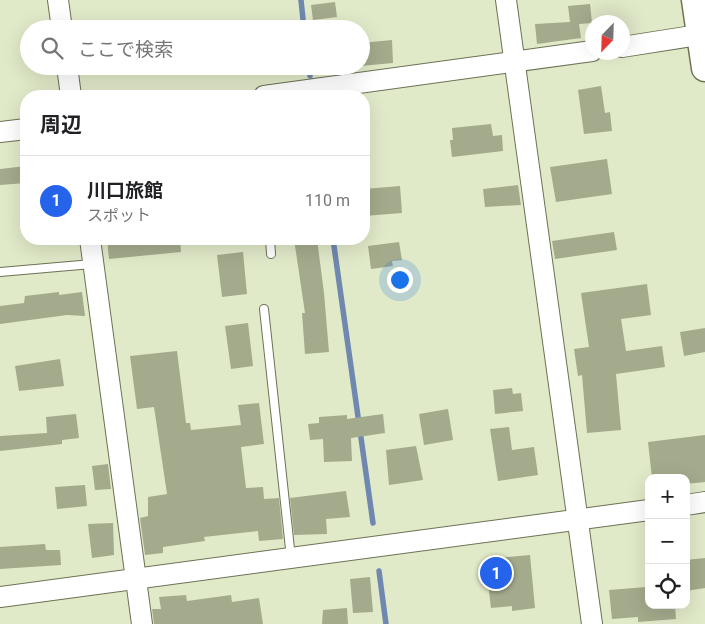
<!DOCTYPE html>
<html lang="ja">
<meta charset="utf-8">
<style>
body{margin:0;font-family:Roboto,"Noto Sans JP",sans-serif;background:#f6f6f6;color:#202124}
.controls{position:absolute;right:15px;bottom:15px;display:grid;overflow:hidden;border-radius:10px;box-shadow:0 5px 20px #0002}
.controls button{width:45px;height:45px;display:grid;place-items:center;padding:0;border:0;border-bottom:1px solid #e0e0e0;background:#fff;color:#202124;font:25px sans-serif}
.compass{position:absolute;left:585px;top:15px;width:45px;height:45px;border-radius:50%;background:#fff;box-shadow:0 5px 20px #0002;rotate:203deg}
.you{position:absolute;left:399px;top:279px;width:18px;height:18px;margin:-12px;border:4px solid #fff;border-radius:50%;background:#1a73e8;box-shadow:0 0 0 8px #1a73e833}
.badge{display:grid;place-items:center;width:32px;height:32px;border-radius:50%;background:#2563eb;color:#fff;font-size:16px;font-weight:700}
.pin{position:absolute;translate:-50% -50%;border:2px solid #fff;box-shadow:0 1px 5px #0006}
.list{margin:0;padding:0;list-style:none}
h2{display:flex;justify-content:space-between;align-items:center;height:65px;margin:0;padding:0 20px;font-size:21px}
h2 small{font-size:16px;font-weight:400;color:#757577}
.list li{display:grid;grid-template-columns:32px 1fr auto;gap:15px;align-items:center;box-sizing:border-box;height:90px;padding:0 20px;border-top:1px solid #e0e0e0}
.list b{display:block;font-size:19px;white-space:nowrap}
.list p{margin:0;font-size:16px;white-space:nowrap;color:#757577}
.list em{font-size:16px;font-style:normal;color:#757577}
.icon{flex:none;width:28px;height:28px;fill:none;stroke:currentColor;stroke-width:2;stroke-linecap:round;stroke-linejoin:round}
.map{position:relative;flex:none;width:705px;height:624px;overflow:hidden}
.search{position:absolute;background:#fff;box-shadow:0 5px 20px #0002;left:20px;top:20px;width:350px;height:55px;display:flex;align-items:center;gap:12px;box-sizing:border-box;padding:0 18px;border-radius:28px;color:#757577;font-size:19px}
.panel{position:absolute;background:#fff;box-shadow:0 5px 20px #0002;left:20px;top:90px;width:350px;height:155px;border-radius:20px}
.map>svg:first-child{display:block}
.lines{fill:none;stroke-linecap:round;stroke-linejoin:round}
.stream{stroke:#7088b0;stroke-width:5.5}
.building{fill:#a4ab8c}
.service-casing{stroke:#6c7255;stroke-width:10}
.tertiary-casing{stroke:#6c7255;stroke-width:22}
.trunk-casing{stroke:#6c7255;stroke-width:29}
.service{stroke:#fff;stroke-width:8}
.tertiary{stroke:#fff;stroke-width:20}
.trunk{stroke:#fff;stroke-width:26}
</style>
<div class="map">
<svg width="705" height="624" viewBox="0 0 705 624">
<rect width="100%" height="100%" fill="#e0e9c8"/>
<g class="lines">
<g class="stream">
<polyline points="301,0 304,29"/>
<polyline points="309,66 310,76"/>
<polyline points="333,239 373,523"/>
<polyline points="379,571 386,624"/>
</g>
</g>
<g class="building">
<polygon points="335,2 337,17 313,20 311,5"/>
<polygon points="590,4 592,23 579,24 581,38 537,44 535,24 570,22 568,6"/>
<polygon points="392,40 393,63 361,66 361,43"/>
<polygon points="601,86 605,113 610,112 612,131 584,134 578,90"/>
<polygon points="491,124 493,136 502,135 503,151 452,157 450,140 453,140 452,128"/>
<polygon points="607,159 612,194 556,202 550,167"/>
<polygon points="26,166 26,183 0,185 0,169"/>
<polygon points="518,185 521,205 485,207 483,189"/>
<polygon points="400,186 402,213 364,216 364,189"/>
<polygon points="614,232 617,250 555,259 552,241"/>
<polygon points="107,239 180,239 181,252 109,259"/>
<polygon points="294,239 317,239 324,293 329,352 305,354 302,313 305,313"/>
<polygon points="399,242 402,260 392,261 393,266 371,269 368,246"/>
<polygon points="243,252 247,294 222,297 217,255"/>
<polygon points="647,284 651,315 621,319 626,351 662,346 665,367 616,374 621,430 587,433 582,375 578,376 574,349 589,347 581,293"/>
<polygon points="59,292 59,295 82,292 85,316 67,315 0,324 0,306 24,303 25,296"/>
<polygon points="248,323 253,366 231,369 225,326"/>
<polygon points="705,328 705,352 684,356 680,332"/>
<polygon points="177,351 186,423 190,423 191,430 241,425 238,405 259,403 264,444 241,447 246,488 263,487 264,499 279,498 283,539 259,541 258,531 204,537 205,541 163,547 163,553 145,555 140,518 148,516 148,497 167,494 154,407 137,409 130,356"/>
<polygon points="60,359 64,386 19,391 15,366"/>
<polygon points="512,388 513,394 521,393 523,411 495,414 493,390"/>
<polygon points="448,409 453,440 424,445 419,414"/>
<polygon points="76,414 79,438 62,440 62,444 0,451 0,436 47,433 46,417"/>
<polygon points="383,414 385,433 351,438 352,461 324,462 323,439 310,440 308,424 319,423 319,417 347,415 347,419"/>
<polygon points="509,427 512,450 534,447 538,475 498,481 490,429"/>
<polygon points="705,435 705,482 686,484 686,478 652,478 648,442"/>
<polygon points="416,446 423,480 389,485 386,450"/>
<polygon points="108,464 111,489 95,490 92,466"/>
<polygon points="85,485 87,506 57,509 55,487"/>
<polygon points="346,491 350,517 326,519 327,534 294,535 290,498"/>
<polygon points="113,523 114,555 92,558 88,524"/>
<polygon points="45,544 46,550 60,550 61,565 0,569 0,547"/>
<polygon points="530,555 535,608 512,611 512,606 491,608 485,559"/>
<polygon points="705,558 705,588 686,591 686,560"/>
<polygon points="370,577 373,612 353,613 350,579"/>
<polygon points="646,587 649,605 675,605 676,619 638,622 638,617 612,619 609,590"/>
<polygon points="186,595 187,601 231,595 232,602 259,598 263,624 154,624 152,609 161,609 159,597"/>
<polygon points="347,608 348,624 322,624 323,610"/>
</g>
<g class="lines">
<g class="service-casing">
<g id="service">
<polyline points="270,239 271,254"/>
<polyline points="0,272 92,264"/>
<polyline points="264,309 291,558"/>
</g>
</g>
<g class="tertiary-casing">
<g id="tertiary">
<polyline points="58,0 62,29"/>
<polyline points="506,0 592,624"/>
<polyline points="622,47 705,34"/>
<polyline points="67,66 71,96"/>
<polyline points="264,96 592,51"/>
<polyline points="0,132 26,129"/>
<polyline points="90,239 142,624"/>
<polyline points="686,505 705,502"/>
<polyline points="0,597 649,510"/>
</g>
</g>
<g class="trunk-casing">
<polyline id="trunk" points="695,0 705,68"/>
</g>
<use href="#service" class="service"/>
<use href="#tertiary" class="tertiary"/>
<use href="#trunk" class="trunk"/>
</g>
</svg>
<div class="controls">
<button>+</button>
<button>−</button>
<button><svg class="icon" aria-label="locate" viewBox="0 0 24 24"><circle cx="12" cy="12" r="6"/><path d="M12 2v4M12 18v4M2 12h4M18 12h4"/></svg></button>
</div>
<svg class="compass" viewBox="-18 -18 36 36"><path d="M0-13l5 13h-10z" fill="#e53935"/><path d="M0 13l5-13h-10z" fill="#757577"/></svg>
<div class="you"></div>
<div class="pin badge" style="left:496px;top:573px">1</div>
<div class="search"><svg class="icon" aria-label="search" viewBox="0 0 24 24"><circle cx="10" cy="10" r="6"/><path d="M15 15l6 6"/></svg>ここで検索</div>
<section class="panel">
<h2>周辺<small></small></h2>
<ul class="list">
<li><span class="badge">1</span><div><b>川口旅館</b><p>スポット</p></div><em>110 m</em></li>
</ul>
</section>
</div>
